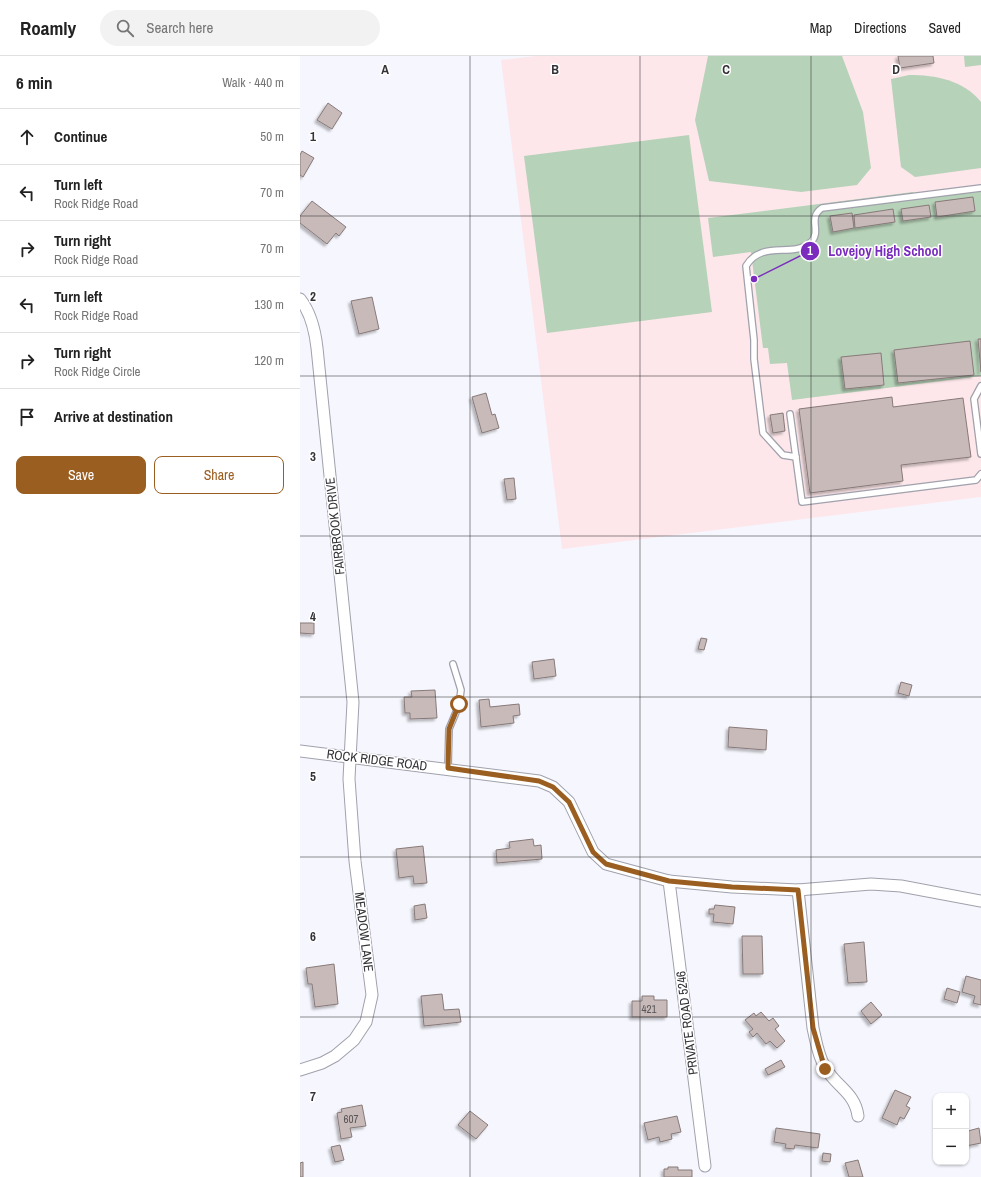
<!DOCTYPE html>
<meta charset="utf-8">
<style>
body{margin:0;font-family:"Archivo Narrow",sans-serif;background:#f2f2f2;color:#222}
.controls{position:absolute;right:12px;bottom:12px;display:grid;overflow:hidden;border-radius:8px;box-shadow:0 1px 3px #0004}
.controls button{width:36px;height:36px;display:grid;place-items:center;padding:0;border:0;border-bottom:1px solid #e0e0e0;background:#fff;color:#222;font:20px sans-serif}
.stop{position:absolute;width:12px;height:12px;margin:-9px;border:3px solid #9a5e21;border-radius:50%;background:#fff}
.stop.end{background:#9a5e21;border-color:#fff;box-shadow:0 1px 4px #0008}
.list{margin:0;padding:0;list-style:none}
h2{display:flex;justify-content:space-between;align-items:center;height:52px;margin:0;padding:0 16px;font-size:17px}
h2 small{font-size:13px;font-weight:400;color:#767676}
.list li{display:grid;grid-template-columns:26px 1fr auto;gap:12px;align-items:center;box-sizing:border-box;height:56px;padding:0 16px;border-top:1px solid #e0e0e0}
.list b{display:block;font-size:15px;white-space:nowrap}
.list p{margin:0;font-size:13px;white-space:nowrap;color:#767676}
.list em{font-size:13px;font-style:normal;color:#767676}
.actions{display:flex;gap:8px;padding:12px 16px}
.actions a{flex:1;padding:9px 0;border:1px solid #9a5e21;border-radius:8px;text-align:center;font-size:14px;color:#9a5e21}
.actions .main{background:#9a5e21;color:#fff}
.icon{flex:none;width:22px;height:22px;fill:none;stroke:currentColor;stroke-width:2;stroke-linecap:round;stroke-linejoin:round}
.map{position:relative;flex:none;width:681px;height:1121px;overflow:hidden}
header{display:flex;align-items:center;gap:24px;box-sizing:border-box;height:56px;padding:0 20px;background:#fff;border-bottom:1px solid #e0e0e0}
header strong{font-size:19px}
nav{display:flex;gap:22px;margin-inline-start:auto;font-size:14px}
.search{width:280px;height:36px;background:#f2f2f2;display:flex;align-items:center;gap:10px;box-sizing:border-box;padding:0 14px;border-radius:22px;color:#767676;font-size:15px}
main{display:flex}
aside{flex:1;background:#fff}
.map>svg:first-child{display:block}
.education{fill:#fde7ea}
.green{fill:#b6d2b8}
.building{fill:#c8bab8;stroke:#877a79;filter:url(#shadow)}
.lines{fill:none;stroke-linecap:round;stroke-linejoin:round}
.service-casing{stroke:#a0a1ac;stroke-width:8}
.minor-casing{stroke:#a0a1ac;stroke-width:13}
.service{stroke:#fff;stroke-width:5.5}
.minor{stroke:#fff;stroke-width:11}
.route{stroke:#9a5e21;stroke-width:5}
.grid{fill:none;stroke:#333338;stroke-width:1;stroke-opacity:0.55}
.labels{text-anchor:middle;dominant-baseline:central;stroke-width:3;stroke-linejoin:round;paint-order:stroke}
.number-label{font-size:11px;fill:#585558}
.street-label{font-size:13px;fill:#333338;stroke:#fff}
.grid-label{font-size:13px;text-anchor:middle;font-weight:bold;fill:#333338;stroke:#fff;stroke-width:3;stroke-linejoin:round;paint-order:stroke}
.leader{fill:none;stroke:#7b2cbf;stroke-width:1.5}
.callout-dot{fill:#7b2cbf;stroke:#fff;stroke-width:1.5}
.mark-label{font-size:12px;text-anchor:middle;font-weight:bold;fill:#fff}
.callout-label{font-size:14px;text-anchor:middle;font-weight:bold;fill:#7b2cbf;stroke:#fff;stroke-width:3;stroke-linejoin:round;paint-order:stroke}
</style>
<header>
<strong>Roamly</strong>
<div class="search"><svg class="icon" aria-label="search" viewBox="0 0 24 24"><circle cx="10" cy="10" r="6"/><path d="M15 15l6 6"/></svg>Search here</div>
<nav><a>Map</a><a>Directions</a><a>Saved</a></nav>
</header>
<main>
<aside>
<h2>6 min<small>Walk · 440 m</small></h2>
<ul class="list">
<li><svg class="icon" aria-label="ahead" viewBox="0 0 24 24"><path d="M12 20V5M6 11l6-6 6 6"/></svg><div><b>Continue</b></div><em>50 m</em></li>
<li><svg class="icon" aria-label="left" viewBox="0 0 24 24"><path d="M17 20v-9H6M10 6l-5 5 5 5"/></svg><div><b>Turn left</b><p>Rock Ridge Road</p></div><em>70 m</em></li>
<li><svg class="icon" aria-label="right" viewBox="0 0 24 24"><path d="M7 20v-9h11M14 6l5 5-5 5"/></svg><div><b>Turn right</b><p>Rock Ridge Road</p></div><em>70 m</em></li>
<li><svg class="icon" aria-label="left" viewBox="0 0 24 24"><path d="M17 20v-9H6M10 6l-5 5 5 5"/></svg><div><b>Turn left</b><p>Rock Ridge Road</p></div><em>130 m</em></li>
<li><svg class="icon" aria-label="right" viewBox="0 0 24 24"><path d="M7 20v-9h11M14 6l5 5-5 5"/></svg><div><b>Turn right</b><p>Rock Ridge Circle</p></div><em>120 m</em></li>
<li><svg class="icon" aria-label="arrive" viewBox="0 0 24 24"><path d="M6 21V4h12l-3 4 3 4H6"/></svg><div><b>Arrive at destination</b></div></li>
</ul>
<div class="actions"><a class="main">Save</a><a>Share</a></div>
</aside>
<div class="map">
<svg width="681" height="1121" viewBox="0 0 681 1121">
<defs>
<filter id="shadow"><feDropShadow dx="-2.5" dy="2.5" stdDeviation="1" flood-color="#0004"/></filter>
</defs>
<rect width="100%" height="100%" fill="#f6f6fe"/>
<polygon class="education" points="236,0 681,0 681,441 262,493 201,4"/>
<g class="green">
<polygon points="408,0 542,0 563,56 571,112 557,129 501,136 409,125 395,64"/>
<polygon points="664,0 681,0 681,9 665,11"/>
<path d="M609 19C636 19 663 24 681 46V112L615 121 601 111 591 23Z"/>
<polygon points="389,79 412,256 247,277 224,100"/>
<polygon points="681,134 681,320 492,344 487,307 470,308 468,292 463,292 451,196 413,201 408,162 613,136 614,142"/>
</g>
<g class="building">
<polygon points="598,0 633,0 634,7 600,12"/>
<polygon points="28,47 42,57 32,73 17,64"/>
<polygon points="2,95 14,102 3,121 0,119 0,99"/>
<polygon points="673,141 675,155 637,161 635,146"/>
<polygon points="12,145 46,171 39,180 36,177 27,188 0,167 0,160"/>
<polygon points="629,149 631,161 603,165 601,153"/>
<polygon points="593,153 595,166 555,172 554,159"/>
<polygon points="552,157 554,172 533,176 530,160"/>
<polygon points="72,241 79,273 59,278 51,245"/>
<polygon points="678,283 681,283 681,316"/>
<polygon points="670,285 674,319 598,327 594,294"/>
<polygon points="581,297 584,329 545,333 541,301"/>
<polygon points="186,337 192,359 195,358 199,372 182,377 172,341"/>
<polygon points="592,341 593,351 663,342 671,401 601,409 603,425 510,437 499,353"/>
<polygon points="483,357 485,375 473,377 470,359"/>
<polygon points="214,422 216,443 207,444 204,423"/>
<polygon points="0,567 14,567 14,578 0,577"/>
<polygon points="401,582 407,583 404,594 398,593"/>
<polygon points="254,603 256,620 234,623 232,606"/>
<polygon points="601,626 612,629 609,640 598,637"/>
<polygon points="135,634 137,662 110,663 110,657 105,657 104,641 112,641 111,635"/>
<polygon points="189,643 190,651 219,648 220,659 213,660 214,667 181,671 179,644"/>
<polygon points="429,671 467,674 466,694 428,691"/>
<polygon points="233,783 234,790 241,789 242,803 197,807 196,794 210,792 209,786"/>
<polygon points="123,790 127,827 114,828 113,820 99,822 96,793"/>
<polygon points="125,848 127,862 115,864 114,850"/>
<polygon points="415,849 435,851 433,868 413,866 414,858 409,858 409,853 414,853"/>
<polygon points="442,880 462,880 463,918 443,918"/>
<polygon points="564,886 567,926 548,927 544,888"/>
<polygon points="34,908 38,948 15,951 12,928 8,928 6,912"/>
<polygon points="666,920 681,924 681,949 673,947 675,940 662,936"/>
<polygon points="647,932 660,936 657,947 644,943"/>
<polygon points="142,938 144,954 159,953 161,966 124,970 121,940"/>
<polygon points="342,940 354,940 354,944 367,944 367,961 332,961 332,945 342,945"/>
<polygon points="571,946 582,959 571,968 561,955"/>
<polygon points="461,956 469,965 473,962 479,970 475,973 485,985 477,992 470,985 466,988 457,977 453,981 449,976 453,973 445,964 454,957 456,960"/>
<polygon points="481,1004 485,1011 468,1019 465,1013"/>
<polygon points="595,1034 611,1041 606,1050 610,1052 604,1063 600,1061 597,1069 582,1062"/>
<polygon points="62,1049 66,1070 50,1072 52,1081 41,1083 37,1057 42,1056 41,1053"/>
<polygon points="170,1055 188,1069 176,1083 158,1069"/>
<polygon points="377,1060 381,1076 371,1078 372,1083 360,1086 359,1081 348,1084 344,1067"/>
<polygon points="666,1068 668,1075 679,1072 681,1087 666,1090"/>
<polygon points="476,1072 520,1078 518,1092 495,1089 494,1093 485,1092 486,1088 474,1086"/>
<polygon points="40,1089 44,1104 35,1106 31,1091"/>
<polygon points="523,1097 531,1098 530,1106 522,1105"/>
<polygon points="558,1104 563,1121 549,1121 545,1107"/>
<polygon points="3,1106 3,1121 0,1121 0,1107"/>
<polygon points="368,1111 378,1111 378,1114 392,1114 392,1121 364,1121 364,1113 368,1113"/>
</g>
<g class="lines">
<g class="service-casing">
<g id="service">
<polyline points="681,330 674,343 681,398"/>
<polyline points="490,358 502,446 676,424 681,418"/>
<path d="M496 401 483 399 463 377 454 303V284L446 210C462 183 493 203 511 186 522 175 507 162 522 152L681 132"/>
<polyline points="148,712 149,673 159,649 161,634 153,608"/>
</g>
</g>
<g class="minor-casing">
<g id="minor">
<path d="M0 243C11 257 15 274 17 292L53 646 49 723 55 805 72 939 66 966 54 984 35 1000 22 1007 0 1014"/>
<polyline points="0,695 239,725 253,731 269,746 293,796 306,808 369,825 432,831 498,834 571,828 601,830 681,845"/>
<polyline points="369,825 405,1110"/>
<path d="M498 834 513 972C516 985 518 1000 525 1011 535 1030 555 1036 558 1060"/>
</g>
</g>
<use href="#service" class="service"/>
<use href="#minor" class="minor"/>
</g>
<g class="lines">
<polyline class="route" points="159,648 149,673 148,712 239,725 253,731 269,746 293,796 306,808 369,825 432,831 498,834 513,972 525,1013"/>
</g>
<path class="grid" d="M170 0V1121M340 0V1121M511 0V1121M0 160H681M0 320H681M0 480H681M0 641H681M0 801H681M0 961H681"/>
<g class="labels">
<g class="number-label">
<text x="349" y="953">421</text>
<text x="51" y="1063">607</text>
</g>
<g class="street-label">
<text transform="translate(35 470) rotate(-96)">FAIRBROOK DRIVE</text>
<text transform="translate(77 704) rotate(7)">ROCK RIDGE ROAD</text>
<text transform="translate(64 876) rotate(83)">MEADOW LANE</text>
<text transform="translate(387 967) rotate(-97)">PRIVATE ROAD 5246</text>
</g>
</g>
<g class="grid-label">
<text x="85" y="18">A</text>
<text x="255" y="18">B</text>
<text x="426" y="18">C</text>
<text x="596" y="18">D</text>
<text x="13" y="85">1</text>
<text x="13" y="245">2</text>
<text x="13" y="405">3</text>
<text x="13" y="565">4</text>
<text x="13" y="725">5</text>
<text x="13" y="885">6</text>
<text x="13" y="1045">7</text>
</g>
<path class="leader" d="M454 223L510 195"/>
<g class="callout-dot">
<circle cx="454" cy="223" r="4"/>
<circle cx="510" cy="195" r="10"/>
</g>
<g class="mark-label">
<text x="510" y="199">1</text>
</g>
<g class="callout-label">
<text x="585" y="200">Lovejoy High School</text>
</g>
</svg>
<div class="controls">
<button>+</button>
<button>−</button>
</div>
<div class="stop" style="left:159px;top:648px"></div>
<div class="stop end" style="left:525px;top:1013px"></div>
</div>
</main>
